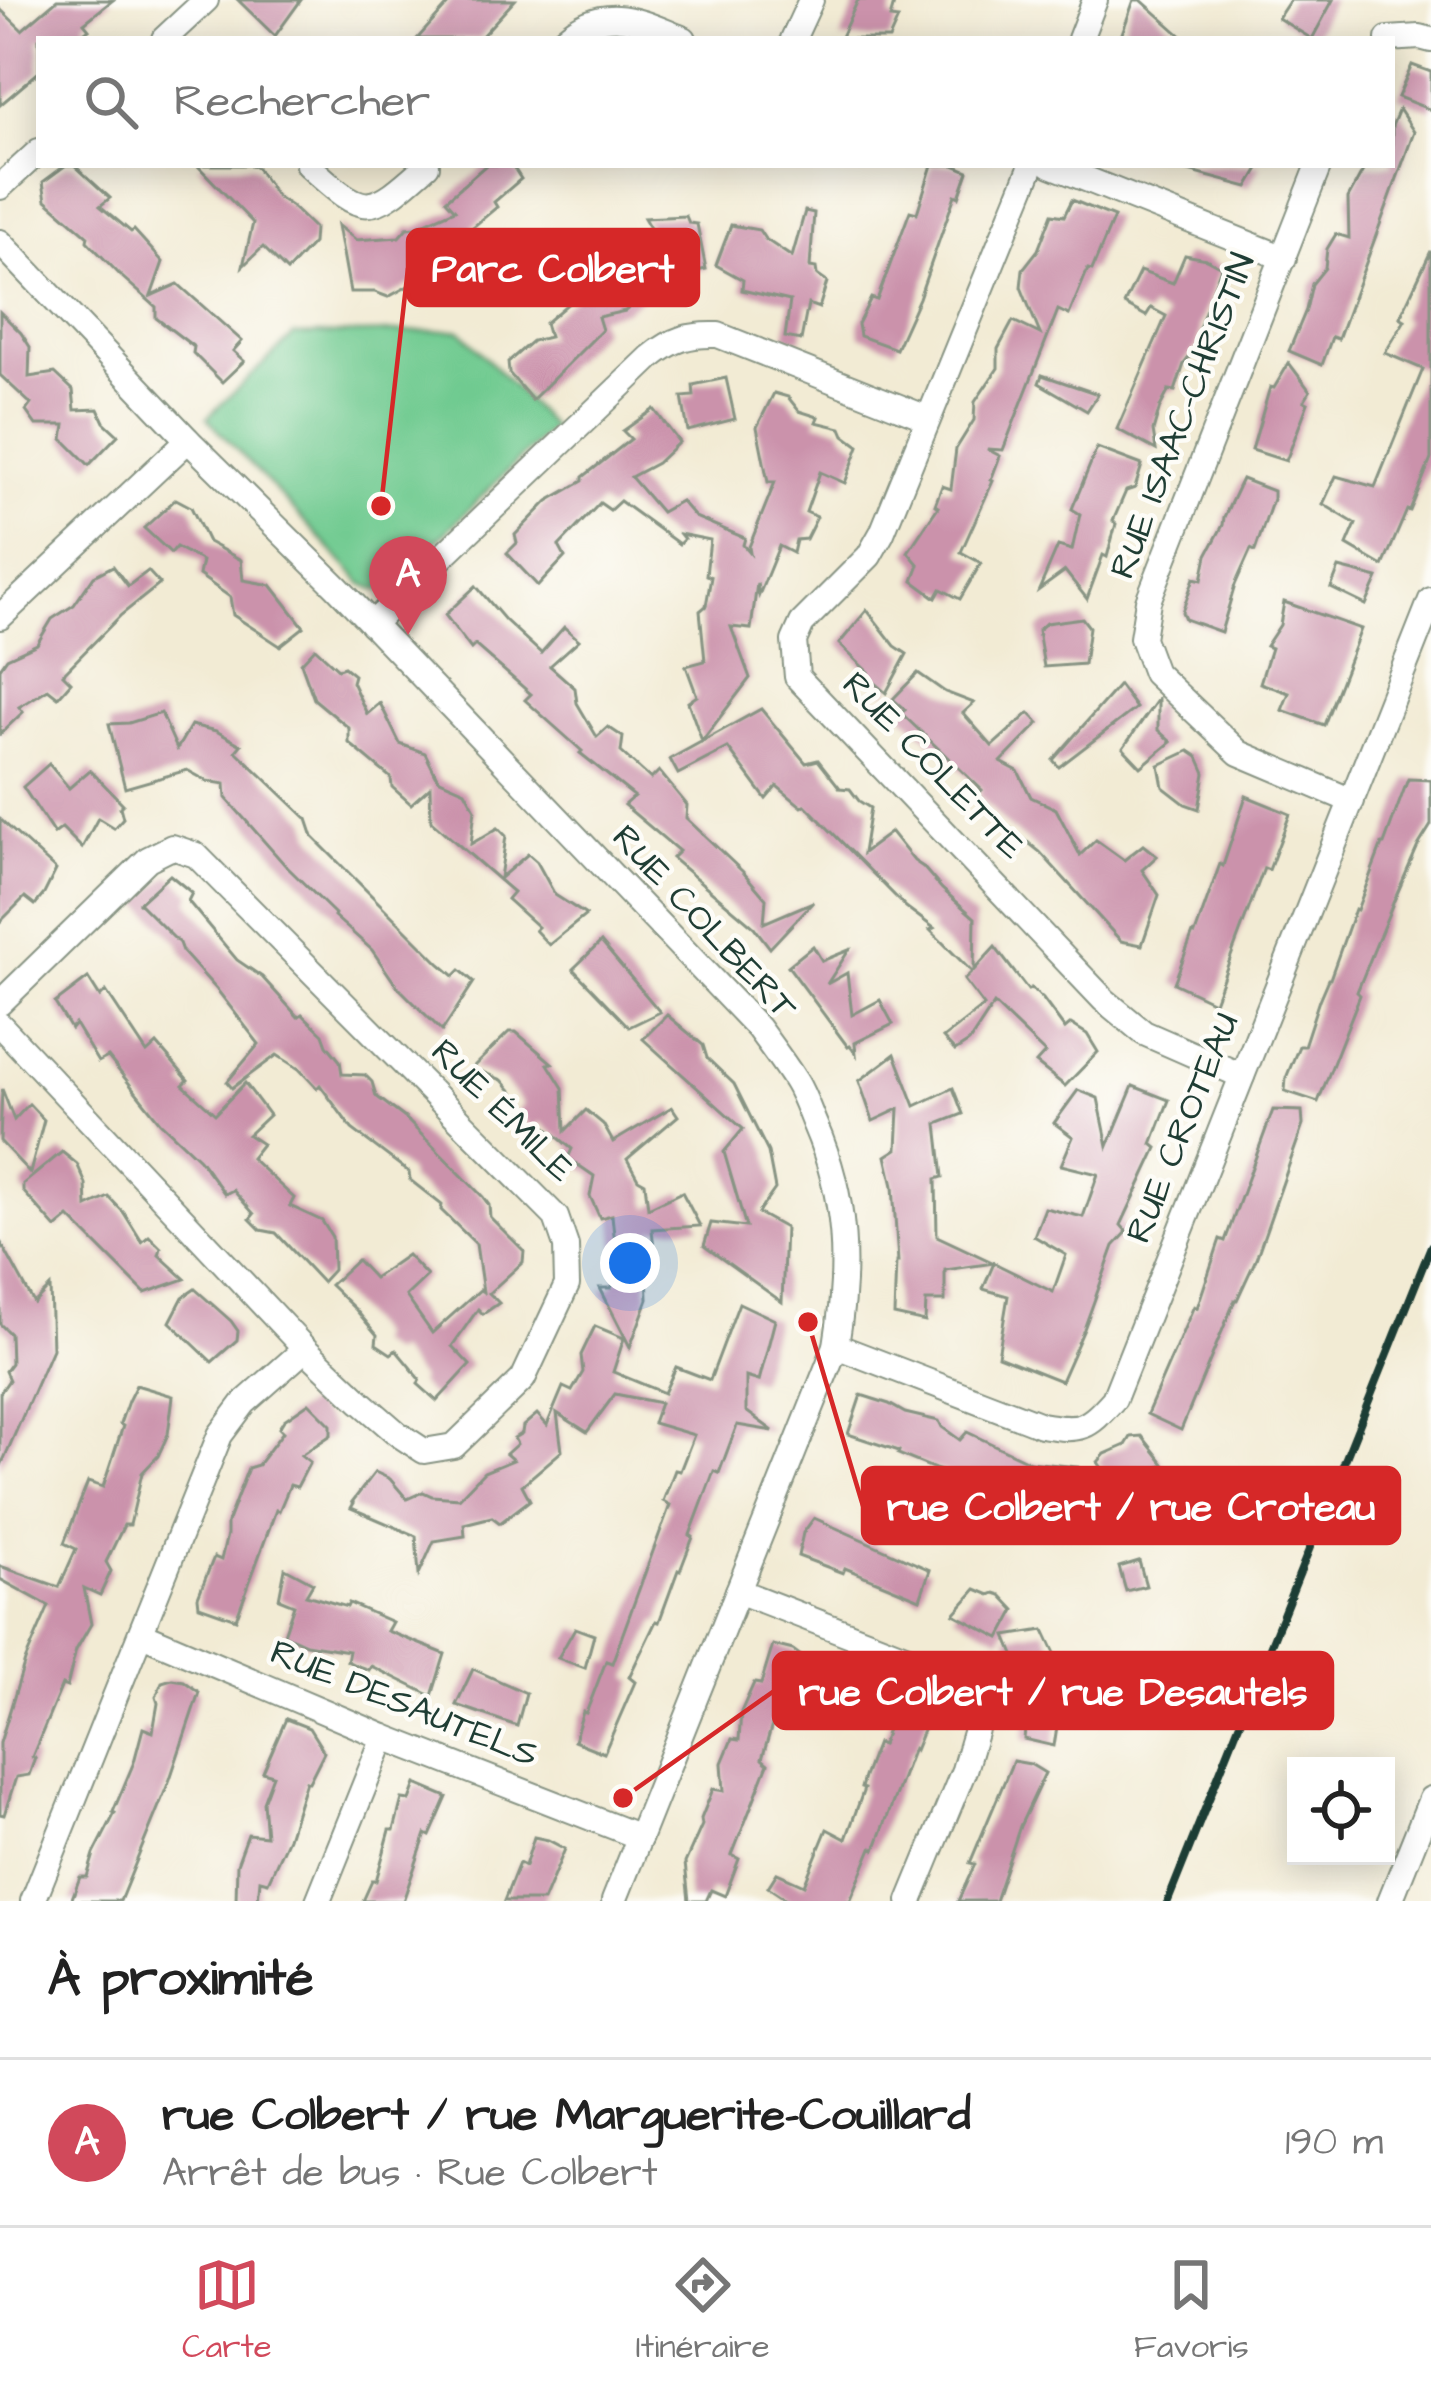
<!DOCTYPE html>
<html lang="fr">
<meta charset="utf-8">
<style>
body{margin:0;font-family:"Architects Daughter",sans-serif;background:#f6f6f6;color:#222}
.controls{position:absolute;right:36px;bottom:36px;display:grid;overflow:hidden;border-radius:0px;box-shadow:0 6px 30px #0003}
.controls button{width:108px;height:108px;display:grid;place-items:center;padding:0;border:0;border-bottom:3px solid #e0e0e0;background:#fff;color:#222;font:60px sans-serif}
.you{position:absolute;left:630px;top:1263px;width:42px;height:42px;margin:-30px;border:9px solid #fff;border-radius:50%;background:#1a73e8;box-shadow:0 0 0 18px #1a73e833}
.badge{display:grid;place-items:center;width:78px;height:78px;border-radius:50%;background:#d1495b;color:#fff;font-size:39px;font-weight:700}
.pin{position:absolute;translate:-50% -99px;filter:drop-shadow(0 3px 6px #0008)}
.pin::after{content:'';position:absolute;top:63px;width:42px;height:36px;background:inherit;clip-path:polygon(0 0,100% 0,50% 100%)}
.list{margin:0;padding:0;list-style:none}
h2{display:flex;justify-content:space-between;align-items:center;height:156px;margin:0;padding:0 48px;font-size:51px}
h2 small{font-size:39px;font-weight:400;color:#767676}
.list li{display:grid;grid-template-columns:78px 1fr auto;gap:36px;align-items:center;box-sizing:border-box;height:168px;padding:0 48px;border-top:3px solid #e0e0e0}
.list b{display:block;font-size:45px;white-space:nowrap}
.list p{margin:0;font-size:39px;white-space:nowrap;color:#767676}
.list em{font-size:39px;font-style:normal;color:#767676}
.icon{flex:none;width:66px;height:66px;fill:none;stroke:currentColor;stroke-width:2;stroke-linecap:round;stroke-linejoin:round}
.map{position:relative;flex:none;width:1431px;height:1901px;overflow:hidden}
.search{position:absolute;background:#fff;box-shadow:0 6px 30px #0003;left:36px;right:36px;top:36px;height:132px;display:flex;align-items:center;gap:30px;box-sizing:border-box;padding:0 42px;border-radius:0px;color:#767676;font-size:45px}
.sheet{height:324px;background:#fff}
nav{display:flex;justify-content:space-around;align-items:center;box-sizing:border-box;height:168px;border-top:3px solid #e0e0e0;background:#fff;font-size:33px;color:#767676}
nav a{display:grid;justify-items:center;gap:6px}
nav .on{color:#d1495b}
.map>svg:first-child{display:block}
.green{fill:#70ca90;stroke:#488462;stroke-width:3}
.building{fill:#cb92ab}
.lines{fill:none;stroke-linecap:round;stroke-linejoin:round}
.minor-casing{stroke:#889484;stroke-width:28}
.minor{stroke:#fff;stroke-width:24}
.rail{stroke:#1f3d34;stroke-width:8}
.labels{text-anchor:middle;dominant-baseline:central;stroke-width:9;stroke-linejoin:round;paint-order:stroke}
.street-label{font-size:36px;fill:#1f3d34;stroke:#fdfcf7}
.leader{fill:none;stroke:#d62828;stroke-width:4.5}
.callout-dot{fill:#d62828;stroke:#fdfcf7;stroke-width:4.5}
.callout{fill:#d62828;stroke:#d62828;stroke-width:4.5}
.callout-label{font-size:39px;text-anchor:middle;font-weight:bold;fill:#fff}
</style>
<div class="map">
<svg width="1431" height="1901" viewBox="0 0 1431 1901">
<rect width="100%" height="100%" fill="#fdfcf7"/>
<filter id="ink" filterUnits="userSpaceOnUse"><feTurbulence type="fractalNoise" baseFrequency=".00833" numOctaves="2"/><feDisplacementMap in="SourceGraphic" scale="24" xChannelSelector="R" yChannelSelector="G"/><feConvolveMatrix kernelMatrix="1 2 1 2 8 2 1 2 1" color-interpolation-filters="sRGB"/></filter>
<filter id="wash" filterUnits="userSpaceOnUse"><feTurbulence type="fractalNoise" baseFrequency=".004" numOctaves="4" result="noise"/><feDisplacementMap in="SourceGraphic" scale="48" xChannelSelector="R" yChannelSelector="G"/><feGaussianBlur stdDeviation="2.7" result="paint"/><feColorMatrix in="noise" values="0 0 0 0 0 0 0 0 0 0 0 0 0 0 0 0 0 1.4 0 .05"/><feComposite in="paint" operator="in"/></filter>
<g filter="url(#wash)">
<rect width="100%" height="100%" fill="#f2ebd4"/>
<polygon class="green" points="460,330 552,427 390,587 377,590 363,584 207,418 294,335"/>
<g id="blocks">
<g class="building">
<polygon points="57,0 113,0 84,23 89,29 76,39 39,39 39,72 0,105 0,9 22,30"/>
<polygon points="238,0 301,0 275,36"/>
<polygon points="452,0 515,0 479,39 417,39"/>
<polygon points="858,0 895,0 890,18 898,19 889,39 840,39"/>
<polygon points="1134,0 1141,0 1185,39 1120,39"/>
<polygon points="1290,0 1333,0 1312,39 1278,18"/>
<polygon points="1412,65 1431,72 1431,110 1398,97"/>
<polygon points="1399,109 1414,132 1338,339 1332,337 1322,365 1289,351 1306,310 1312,284 1325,268 1327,249 1336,234 1349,238 1348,198 1366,165 1392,165 1392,126"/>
<polygon points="66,165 74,165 110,198 100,206 131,232 134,230 163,262 151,296 178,284 242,341 233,351 244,361 222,382 193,353 194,347 156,318 156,307 121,276 87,241 88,236 46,200 43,182"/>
<polygon points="197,165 251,165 257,168 276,196 291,206 314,228 313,243 287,271 263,247 243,266 253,223"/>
<polygon points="486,165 512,165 521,179 494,202 497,207 456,241 474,271 460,280 450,270 426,283 423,278 388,297 375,292 350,292 338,225 356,240 399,237 407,228 416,227 455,210 446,200"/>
<polygon points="932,165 954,165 968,171 959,197 955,195 919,298 896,349 860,336 858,324 871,298 877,300 910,211 917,213"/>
<polygon points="1189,165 1261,165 1248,187 1188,171"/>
<polygon points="1072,200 1114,217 1092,270 1088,269 1069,315 1058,310 1003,450 987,449 1000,456 991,480 993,481 961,552 981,563 960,599 941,589 936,598 913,581 919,565 908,552 938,507 935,505 942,486 951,489 956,449 974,420 975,402 998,368 998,349 1013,321 1040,334 1021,287 1023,269 1038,250 1052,214 1064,216"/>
<polygon points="805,211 814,213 810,267 816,268 817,275 827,282 819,308 808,304 801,340 785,337 790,301 742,290 743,280 716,265 731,225 759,230 765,239 792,257"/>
<polygon points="686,216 689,223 697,224 706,269 677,275 677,267 635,265 626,256 643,297 625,311 598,317 602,330 532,400 509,373 508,362 532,341 549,337 545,323 583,291 585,281 646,240 667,257 644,218"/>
<polygon points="1431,251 1431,459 1410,511 1407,510 1383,566 1347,545 1356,524 1323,504 1336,476 1375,487 1423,369 1385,353 1405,320 1400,317"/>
<polygon points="1185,255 1206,259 1221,267 1199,328 1201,330 1197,347 1184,364 1175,391 1169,390 1160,407 1153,431 1156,450 1117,429 1166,316 1151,308 1146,316 1124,304 1140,271 1173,283"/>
<polygon points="0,312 21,333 30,347 29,377 55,373 73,390 75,410 98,409 104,422 118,435 89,465 63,439 65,425 36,425 26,411 31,404 0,375"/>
<polygon points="1289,363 1310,391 1304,401 1308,403 1286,461 1252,450 1270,387 1274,388"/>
<polygon points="1042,375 1098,394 1087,411 1039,383"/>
<polygon points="726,378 735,419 688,431 682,397 694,396 693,385"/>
<polygon points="774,393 788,397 799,411 818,417 816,422 841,428 844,435 859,446 845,483 820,472 806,512 817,517 806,539 796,540 793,553 779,546 759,595 757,583 751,629 731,627 750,678 702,741 688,702 697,696 686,666 705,661 700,611 706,606 711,577 706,575 710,540 680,534 684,539 679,544 620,501 610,510 600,503 559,546 565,557 538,586 507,553 517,543 515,535 548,501 583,481 583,477 631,439 623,431 654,409 679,442 657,463 631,477 661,512 681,501 695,517 745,538 743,545 750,553 749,547 775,482 768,482 757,427"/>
<polygon points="1097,448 1142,465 1135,488 1126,491 1113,521 1116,524 1107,557 1103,555 1087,599 1065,571 1039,590 1058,546 1072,550 1080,514 1072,509"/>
<polygon points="1242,479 1273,491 1273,499 1255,551 1251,549 1235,585 1221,632 1185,619 1182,612 1194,578 1202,580 1207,555 1223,525 1224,517"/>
<polygon points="176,499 191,507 208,542 241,560 243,580 271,585 304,627 280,646 233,615 230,597 199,575 202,561 176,547 171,553 144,528"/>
<polygon points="113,566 128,586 148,571 160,584 121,615 63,674 71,682 58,697 48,689 19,707 23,712 0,734 0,668 7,658 37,644 52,619 74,605 94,576"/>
<polygon points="1339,568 1378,578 1366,605 1331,588"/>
<polygon points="476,586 505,620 541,653 564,627 579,640 550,666 575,688 577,703 597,737 608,727 623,737 621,752 651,779 659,771 687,805 686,818 743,872 766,899 764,923 813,902 770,948 754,927 672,858 679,851 624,805 634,796 580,753 582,751 525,700 531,694 475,645 471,649 445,615"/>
<polygon points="1284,602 1361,629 1324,725 1282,710 1289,693 1260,683 1271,648 1266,646 1280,625"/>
<polygon points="867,610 895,646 907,654 886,693 865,675 868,672 839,644"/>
<polygon points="1082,618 1089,627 1084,664 1044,667 1038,630 1046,623"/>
<polygon points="315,648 338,669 344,667 354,675 352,682 367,714 380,703 400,744 425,753 438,779 465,791 475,809 471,844 498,828 506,836 500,878 528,854 537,862 555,895 586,915 549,945 535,930 538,927 507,899 513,892 431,821 430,787 411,804 392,787 391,778 349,743 349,728 314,699 301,663"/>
<polygon points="918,673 945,692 974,703 963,713 992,746 1029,713 1039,723 1001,762 1018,771 1031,797 1056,809 1080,855 1096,840 1124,860 1143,845 1157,856 1142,870 1159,895 1142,945 1121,941 1040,852 1005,824 978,794 982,790 901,713 905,710 893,699"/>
<polygon points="1119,685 1136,708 1059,767 1053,760"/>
<polygon points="1158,699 1158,730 1171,742 1141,767 1123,748"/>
<polygon points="761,709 806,763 818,760 840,788 850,789 859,801 870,808 863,853 891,832 914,861 923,867 942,889 975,918 974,970 995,947 1028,990 1031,988 1043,999 1065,1029 1071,1024 1087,1034 1098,1052 1065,1086 1036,1063 1045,1053 994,1004 969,1042 955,1051 943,1038 984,1006 964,980 972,972 930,930 934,928 906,907 805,805 802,807 777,786 766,799 728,748 678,774 670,759"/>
<polygon points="161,713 177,749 191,725 216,731 241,745 236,751 307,819 313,837 440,964 454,976 460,970 474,982 442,1031 396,985 372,950 334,916 335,914 285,865 226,798 225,784 207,781 187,770 125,788 109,724 129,723"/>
<polygon points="1189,751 1198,757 1205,773 1199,809 1185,804 1163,787 1159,765"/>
<polygon points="49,764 69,788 90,770 123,804 120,807 123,818 114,828 98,818 82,848 62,828 54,834 23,787"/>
<polygon points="1408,779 1431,780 1431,825 1418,846 1393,903 1357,992 1360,995 1318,1102 1285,1091 1286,1078 1299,1046 1304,1046 1319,1000 1328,979 1330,979 1355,909 1357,910 1382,844 1384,844"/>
<polygon points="1246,796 1290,814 1269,870 1264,868 1214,1002 1174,983 1193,933 1195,934 1220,864 1223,866"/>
<polygon points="0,819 56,870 44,894 35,905 25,897 0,922"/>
<polygon points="170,875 192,893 188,901 237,960 262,977 298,1017 302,1014 323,1034 327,1045 340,1061 342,1074 365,1075 372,1082 376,1096 405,1118 483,1197 489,1205 490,1217 524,1251 523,1262 489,1293 499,1303 483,1314 478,1309 452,1346 470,1365 437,1401 418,1384 420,1379 396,1350 391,1354 376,1344 377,1335 356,1310 330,1285 357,1260 374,1278 407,1255 427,1276 406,1296 432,1333 480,1290 483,1292 476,1244 441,1210 442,1205 410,1180 409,1172 352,1129 320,1085 317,1088 299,1069 277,1055 232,1088 227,1082 259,1044 218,991 182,951 179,943 139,903"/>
<polygon points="601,942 660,1012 629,1027 573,969"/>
<polygon points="813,946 822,961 849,950 827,984 847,973 852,1015 880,1000 893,1024 855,1043 856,1054 850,1046 848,1047 788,966"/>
<polygon points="88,978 100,997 106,991 147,1053 157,1044 188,1080 183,1085 215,1114 245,1083 269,1115 248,1135 262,1144 251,1158 294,1198 290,1206 322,1221 332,1237 333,1270 322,1282 276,1233 261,1230 250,1219 254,1214 233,1190 225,1194 199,1159 160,1122 108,1057 98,1062 75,1024 71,1029 55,1003"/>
<polygon points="667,1015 703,1045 707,1058 734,1084 768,1152 775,1189 758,1213 785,1228 782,1302 704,1246 711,1223 746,1227 724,1152 743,1129 643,1039"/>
<polygon points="509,1032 516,1032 552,1063 548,1064 563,1088 565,1131 586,1110 603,1124 613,1142 672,1107 678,1116 627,1159 638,1179 645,1183 648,1208 682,1192 700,1226 652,1229 656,1269 647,1270 648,1299 630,1347 600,1288 611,1288 618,1274 612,1215 600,1218 590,1196 594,1176 568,1158 572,1149 540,1122 534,1130 517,1112 523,1104 502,1080 472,1068"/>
<polygon points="895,1054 915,1106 953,1088 963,1114 937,1124 943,1177 936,1179 937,1236 994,1263 945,1270 945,1301 926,1301 925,1322 894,1315 896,1262 898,1262 893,1186 886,1156 897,1149 899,1109 873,1121 859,1081"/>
<polygon points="1133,1086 1169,1100 1152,1144 1157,1148 1121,1225 1127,1232 1114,1246 1084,1329 1061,1381 998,1356 1008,1296 983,1289 994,1263 1053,1292 1066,1255 1034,1236 1045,1208 1083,1217 1098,1174 1061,1165 1073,1137 1054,1123 1078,1090 1098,1098 1108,1146"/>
<polygon points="2,1089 14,1120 29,1104 44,1120 30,1173 0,1141"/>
<polygon points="1273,1110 1302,1111 1303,1125 1256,1259 1237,1300 1235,1300 1181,1430 1147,1414 1194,1306 1197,1308 1220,1239 1225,1241"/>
<polygon points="62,1152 77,1164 86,1184 87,1207 109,1197 124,1213 142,1242 149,1236 161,1248 159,1255 185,1279 145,1293 69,1217 56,1228 23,1191 23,1184"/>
<polygon points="0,1241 34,1303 50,1287 52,1349 0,1468 0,1393 9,1380 5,1371 11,1363 10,1334 0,1324"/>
<polygon points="195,1289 231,1321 238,1331 237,1340 212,1362 170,1322 183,1297"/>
<polygon points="739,1303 775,1320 759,1381 746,1377 746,1411 773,1431 737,1425 719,1473 714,1471 690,1535 693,1537 680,1571 678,1570 659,1622 656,1621 629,1677 635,1682 604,1753 574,1741 583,1712 586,1713 606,1661 612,1663 670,1505 663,1501 675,1470 680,1471 694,1435 653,1423 660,1403 615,1394 587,1432 557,1413 562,1451 522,1485 530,1500 500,1523 492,1517 464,1524 465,1536 434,1541 419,1574 416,1536 351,1508 354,1503 352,1502 375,1472 390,1479 407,1499 423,1492 432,1496 459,1498 484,1472 513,1460 506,1454 517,1444 514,1438 522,1433 523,1426 537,1414 547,1425 563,1387 572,1391 583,1372 581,1355 595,1326 624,1338 613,1372 664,1393 676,1367 710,1380"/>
<polygon points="136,1385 173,1396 168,1434 158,1456 142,1473 130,1525 124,1525 106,1562 111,1571 100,1595 84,1588 91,1624 76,1650 67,1687 62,1685 32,1757 35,1758 29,1775 16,1777 4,1815 0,1814 0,1743 25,1661 49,1606 0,1579 0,1566 59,1587 76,1549 64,1543 88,1482 103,1487 123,1426 120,1424 128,1401"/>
<polygon points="861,1395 889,1404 905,1413 939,1421 942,1427 960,1440 967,1432 1030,1462 1078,1467 1075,1498 1009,1493 935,1469 898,1454 899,1451 848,1434"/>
<polygon points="309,1403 331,1425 331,1435 301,1455 310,1462 297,1487 290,1485 279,1511 276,1510 236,1619 199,1606 198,1597 214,1557 221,1560 227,1535 227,1523 248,1468 258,1465 283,1432 279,1428 284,1420"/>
<polygon points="1142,1436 1164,1464 1119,1493 1098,1462 1105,1454 1126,1445 1131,1437"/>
<polygon points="814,1518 930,1570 920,1599 845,1568 843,1573 798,1556 803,1533"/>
<polygon points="1139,1561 1146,1586 1126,1591 1119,1567"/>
<polygon points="285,1568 313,1583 306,1595 347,1607 349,1603 392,1622 387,1631 445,1654 432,1696 371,1666 369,1670 355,1665 347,1661 349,1651 306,1644 284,1634 294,1605 279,1599"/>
<polygon points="976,1589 990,1595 995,1593 1001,1595 1015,1610 1000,1638 954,1614"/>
<polygon points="575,1628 594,1635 585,1668 558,1658"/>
<polygon points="1044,1630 1060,1664 1026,1682 1013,1666 1017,1662 1006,1636"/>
<polygon points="773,1645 793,1650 805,1659 795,1687 784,1684 762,1759 768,1764 732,1855 739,1859 725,1896 711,1890 706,1901 689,1901 685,1863 702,1825 701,1819 713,1789 724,1791 722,1763 732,1739 739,1740 741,1712 754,1683 761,1684"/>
<polygon points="473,1669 526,1693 517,1726 456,1705"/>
<polygon points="172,1679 184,1681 199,1692 170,1779 120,1901 71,1901 80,1877 87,1877 94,1854 115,1813 113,1812 134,1762 143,1728 153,1732 158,1703 156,1697 162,1682"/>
<polygon points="1030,1681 1061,1700 1054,1746 1024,1739"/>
<polygon points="898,1695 931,1711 915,1750 913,1748 875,1850 872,1848 850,1901 789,1901 768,1887 777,1873 804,1885 827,1829 846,1839 864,1789 861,1788 864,1777 877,1743 882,1745"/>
<polygon points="286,1719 309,1728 324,1752 309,1782 306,1781 288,1838 268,1882 260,1880 258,1901 236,1901 237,1864 248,1834 266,1836 263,1802 273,1775 263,1772"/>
<polygon points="1013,1761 1030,1764 1045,1773 1020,1826 995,1901 958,1901 975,1864 970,1863"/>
<polygon points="416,1784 447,1797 430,1836 426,1834 403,1901 363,1901 372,1881 376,1881 390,1830 394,1830 402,1799 410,1800"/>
<polygon points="534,1837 548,1840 565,1849 543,1901 504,1901 519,1863 525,1866"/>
</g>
</g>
</g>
<g filter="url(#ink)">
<use href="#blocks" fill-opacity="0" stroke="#889484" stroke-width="3"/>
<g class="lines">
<g class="minor-casing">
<g id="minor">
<polyline points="164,39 206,0"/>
<path d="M564 39C606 2 638 21 684 39"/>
<polyline points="793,39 811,0"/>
<polyline points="1080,39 1095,0"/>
<polyline points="1388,39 1420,37 1431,40"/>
<path d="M308 165C366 218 369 217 427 165"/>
<polyline points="1032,165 882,533 869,556 802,623 794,641 797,677 1104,1000 1144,1033 1242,1076"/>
<polyline points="1051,165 1284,258"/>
<polyline points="1319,165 1148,601 1142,638 1155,673 1239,753 1352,801"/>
<polyline points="0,187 39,151"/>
<path d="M0 242 188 440 337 587 758 1028C771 1046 784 1063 796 1082 804 1095 809 1111 815 1125 847 1199 849 1267 836 1346L614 1901"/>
<polyline points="0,617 188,440"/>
<path d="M372 624 651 357C673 339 689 334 718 335L927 418"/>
<polyline points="0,1003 148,859 172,847 196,855 556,1217 566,1246 567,1285 523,1379 454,1446 424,1451 398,1434 361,1402 305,1349 0,1025"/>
<path d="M836 1346 1041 1425C1082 1432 1087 1429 1114 1399L1431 600"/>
<polyline points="738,1591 928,1665 964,1687 973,1703 979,1719 964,1770 910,1901"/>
<polyline points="142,1634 384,1737 640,1837"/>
<polyline points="33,1901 220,1435 244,1403 305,1349"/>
<polyline points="318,1901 384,1737"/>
<polyline points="1390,1901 1431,1799"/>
</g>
</g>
<use href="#minor" class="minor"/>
<polyline class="rail" points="1168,1901 1431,1246"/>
</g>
</g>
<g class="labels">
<g class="street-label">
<text transform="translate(1183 416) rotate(-69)">RUE ISAAC-CHRISTIN</text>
<text transform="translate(933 766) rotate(46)">RUE COLETTE</text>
<text transform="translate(704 923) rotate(47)">RUE COLBERT</text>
<text transform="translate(502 1111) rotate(45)">RUE ÉMILE</text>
<text transform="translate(1183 1128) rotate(-68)">RUE CROTEAU</text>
<text transform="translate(404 1704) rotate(22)">RUE DESAUTELS</text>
</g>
</g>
<path class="leader" d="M381 506L408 268M808 1322L863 1506M623 1798L774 1691"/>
<g class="callout-dot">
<circle cx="381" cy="506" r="12"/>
<circle cx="808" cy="1322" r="12"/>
<circle cx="623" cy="1798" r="12"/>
</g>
<g class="callout">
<rect x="408" y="230" width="290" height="75" rx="12"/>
<rect x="863" y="1468" width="536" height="75" rx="12"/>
<rect x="774" y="1653" width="558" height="75" rx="12"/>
</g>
<g class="callout-label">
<text x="553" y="282">Parc Colbert</text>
<text x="1131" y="1520">rue Colbert / rue Croteau</text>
<text x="1053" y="1705">rue Colbert / rue Desautels</text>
</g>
</svg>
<div class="controls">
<button><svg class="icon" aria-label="locate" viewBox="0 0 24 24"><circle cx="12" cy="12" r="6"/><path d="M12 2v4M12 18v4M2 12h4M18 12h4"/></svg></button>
</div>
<div class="you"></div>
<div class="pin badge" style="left:408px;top:635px">A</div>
<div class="search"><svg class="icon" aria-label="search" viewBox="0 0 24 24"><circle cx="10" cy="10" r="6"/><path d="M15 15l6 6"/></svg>Rechercher</div>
</div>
<section class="sheet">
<h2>À proximité<small></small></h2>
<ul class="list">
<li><span class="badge">A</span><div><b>rue Colbert / rue Marguerite-Couillard</b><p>Arrêt de bus · Rue Colbert</p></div><em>190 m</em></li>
</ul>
</section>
<nav>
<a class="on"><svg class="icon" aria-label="map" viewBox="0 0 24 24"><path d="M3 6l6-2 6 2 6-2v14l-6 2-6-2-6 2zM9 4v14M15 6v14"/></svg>Carte</a>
<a><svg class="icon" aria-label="directions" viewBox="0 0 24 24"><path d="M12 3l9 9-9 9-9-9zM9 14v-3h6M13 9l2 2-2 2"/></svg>Itinéraire</a>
<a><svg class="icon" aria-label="saved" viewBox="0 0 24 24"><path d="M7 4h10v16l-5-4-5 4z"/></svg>Favoris</a>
</nav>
